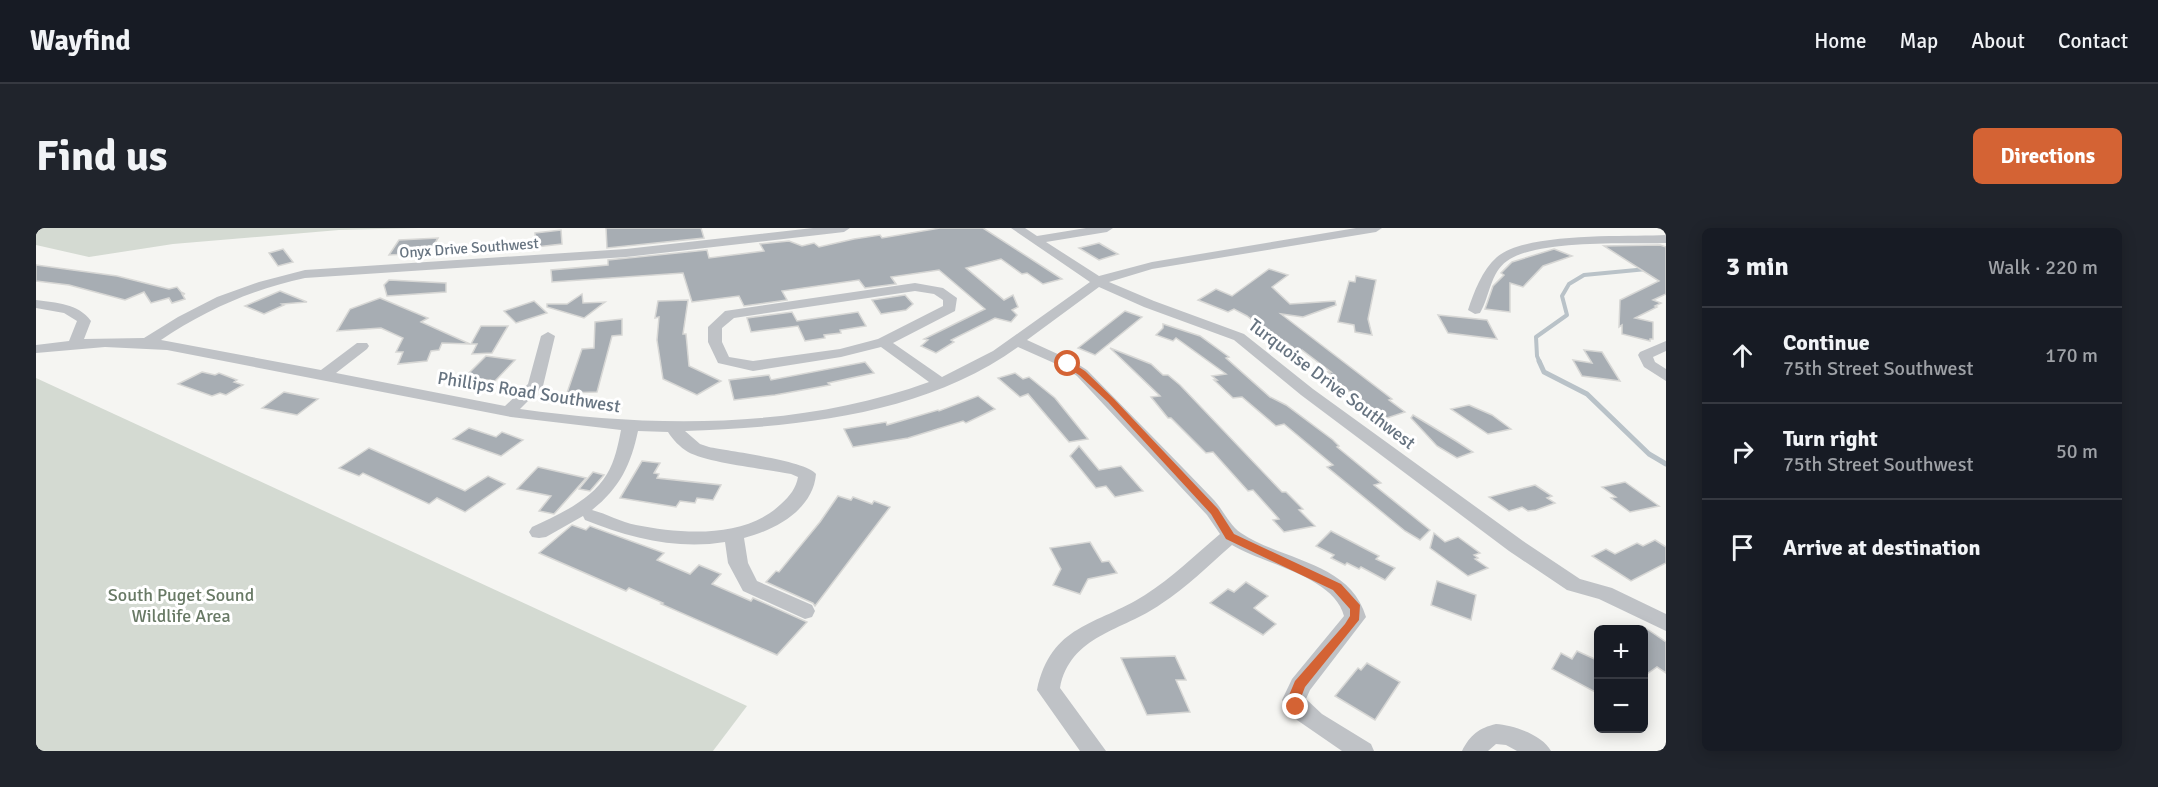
<!DOCTYPE html>
<meta charset="utf-8">
<style>
body{margin:0;font-family:Signika,sans-serif;background:#20242c;color:#f1f3f6}
.controls{position:absolute;right:18px;bottom:18px;display:grid;overflow:hidden;border-radius:9px;box-shadow:0 3px 15px #0003}
.controls button{width:54px;height:54px;display:grid;place-items:center;padding:0;border:0;border-bottom:2px solid #363941;background:#171b24;color:#f1f3f6;font:30px sans-serif}
.stop{position:absolute;width:18px;height:18px;margin:-14px;border:4px solid #d46334;border-radius:50%;background:#fff}
.stop.end{background:#d46334;border-color:#fff;box-shadow:0 2px 6px #0008}
.list{margin:0;padding:0;list-style:none}
h2{display:flex;justify-content:space-between;align-items:center;height:78px;margin:0;padding:0 24px;font-size:26px}
h2 small{font-size:20px;font-weight:400;color:#9ea1a6}
.list li{display:grid;grid-template-columns:39px 1fr auto;gap:18px;align-items:center;box-sizing:border-box;height:96px;padding:0 24px;border-top:2px solid #363941}
.list b{display:block;font-size:22px;white-space:nowrap}
.list p{margin:0;font-size:20px;white-space:nowrap;color:#9ea1a6}
.list em{font-size:20px;font-style:normal;color:#9ea1a6}
.icon{flex:none;width:33px;height:33px;fill:none;stroke:currentColor;stroke-width:2;stroke-linecap:round;stroke-linejoin:round}
.map{position:relative;flex:none;width:1630px;height:523px;overflow:hidden;border-radius:9px}
header{display:flex;align-items:center;gap:36px;box-sizing:border-box;height:84px;padding:0 30px;background:#171b24;border-bottom:2px solid #363941}
header strong{font-size:28px}
nav{display:flex;gap:33px;margin-inline-start:auto;font-size:21px}
.intro{display:flex;align-items:center;justify-content:space-between;box-sizing:border-box;height:144px;padding:0 36px}
h1{margin:0;font-size:42px}
.button{padding:15px 27px;border-radius:9px;background:#d46334;color:#fff;font-size:21px;font-weight:700}
main{display:flex;gap:36px;padding:0 36px}
aside{flex:1;background:#171b24;border-radius:9px;box-shadow:0 3px 15px #0003}
.map>svg:first-child{display:block}
.green{fill:#d4dad2}
.lines{fill:none;stroke-linecap:round;stroke-linejoin:round}
.stream-far1{stroke:#b9c2c8;stroke-width:4}
.stream{stroke:#b9c2c8;stroke-width:5}
.building{fill:#a7adb3;stroke:#d7d7d5;stroke-width:1.5}
.minor{fill:#bfc2c6;fill-rule:evenodd}
.route{fill:#d46334}
.labels{text-anchor:middle;dominant-baseline:central;stroke-width:6;stroke-linejoin:round;paint-order:stroke}
.far-street-label{font-size:15px;fill:#677481;stroke:#fff}
.street-label{font-size:18px;fill:#677481;stroke:#fff}
.park-label{font-size:18px;fill:#687965;stroke:#fff}
</style>
<header>
<strong>Wayfind</strong>
<nav><a>Home</a><a>Map</a><a>About</a><a>Contact</a></nav>
</header>
<div class="intro"><h1>Find us</h1><a class="button">Directions</a></div>
<main>
<div class="map">
<svg width="1630" height="523" viewBox="0 0 1630 523">
<rect width="100%" height="100%" fill="#f5f5f2"/>
<g class="green">
<polygon points="0,0 383,0 303,2 137,16 53,29 0,17"/>
<polygon points="0,150 711,478 677,523 0,523"/>
</g>
<g class="lines">
<polyline class="stream-far1" points="1504,135 1501,128 1500,109 1531,87 1526,68 1533,56 1548,47 1611,41"/>
<polyline class="stream" points="1503,133 1508,144 1551,166 1613,226 1630,236"/>
</g>
<g class="building">
<polygon points="570,0 665,0 668,10 571,20"/>
<polygon points="904,0 947,0 1026,51 1007,56 991,45 986,46 965,31 930,40 968,72 977,67 982,79 976,82 981,87 975,94 959,90 915,112 918,114 900,125 885,118 892,112 888,111 949,81 903,42 855,49 860,56 829,60 823,52 746,63 751,72 708,78 703,68 656,74 647,45 516,54 515,42 572,37 572,32 671,22 673,30 728,23 724,16 753,13 766,18 778,15 783,19 818,11 844,7 846,10"/>
<polygon points="525,2 526,16 500,19 499,5"/>
<polygon points="402,10 393,25 353,27 363,12"/>
<polygon points="1063,15 1068,18 1082,26 1063,32 1043,20"/>
<polygon points="1624,17 1630,19 1630,66 1617,72 1625,75 1619,78 1621,79 1599,90 1617,94 1617,111 1614,111 1614,113 1586,106 1586,97 1583,99 1584,72 1623,53 1568,18"/>
<polygon points="247,21 257,34 242,38 233,25"/>
<polygon points="1518,21 1536,28 1507,38 1487,59 1474,55 1474,84 1449,81 1457,58 1468,47 1465,45 1476,34"/>
<polygon points="0,37 81,48 133,61 141,59 145,64 149,66 146,66 149,71 136,75 133,70 115,75 108,64 89,72 33,57 0,53"/>
<polygon points="1233,41 1252,47 1236,59 1254,76 1299,73 1300,77 1267,89 1245,86 1356,171 1353,172 1369,184 1351,190 1332,179 1329,179 1314,169 1319,168 1295,149 1298,149 1292,144 1295,144 1266,122 1261,123 1249,113 1244,114 1211,88 1198,81 1192,84 1162,72 1180,61 1196,68"/>
<polygon points="1320,48 1340,52 1332,91 1336,107 1319,104 1318,97 1302,94 1313,53 1319,54"/>
<polygon points="353,52 410,55 410,64 351,68 348,57"/>
<polygon points="244,63 271,74 246,76 248,77 228,86 209,78"/>
<polygon points="546,66 547,75 569,74 548,90 511,79 511,76 531,76"/>
<polygon points="869,67 877,76 870,82 845,86 836,72"/>
<polygon points="344,70 392,90 385,94 434,116 406,115 403,122 395,123 391,133 362,136 367,124 360,124 367,110 345,100 301,103 314,81"/>
<polygon points="652,72 647,106 650,106 653,138 685,153 661,167 627,151 621,112 623,89 619,90 622,73"/>
<polygon points="498,73 511,85 480,95 468,83"/>
<polygon points="1089,83 1106,89 1059,127 1042,120"/>
<polygon points="756,84 761,93 822,84 830,98 804,102 805,105 788,107 789,110 769,113 762,98 715,104 711,90"/>
<polygon points="1402,87 1451,92 1461,111 1412,105"/>
<polygon points="586,91 586,107 576,108 561,164 531,165 546,121 558,120 559,94"/>
<polygon points="1127,96 1164,108 1193,129 1190,130 1234,169 1250,177 1297,212 1303,218 1301,219 1345,255 1338,257 1394,302 1384,312 1369,303 1291,239 1297,237 1248,196 1240,198 1206,169 1197,170 1178,152 1181,152 1176,148 1190,146 1140,110 1137,113 1120,107 1127,100"/>
<polygon points="445,98 472,98 456,125 436,126 441,116 435,116"/>
<polygon points="1074,120 1115,136 1127,147 1132,147 1144,157 1246,264 1250,264 1267,281 1263,282 1279,298 1248,304 1237,292 1243,291 1217,262 1212,263 1177,224 1170,225 1135,190 1132,190 1115,169 1124,168"/>
<polygon points="1548,122 1566,124 1584,153 1546,148 1537,132 1556,135"/>
<polygon points="450,128 479,132 459,153 429,149"/>
<polygon points="829,134 838,145 792,155 794,157 739,167 698,172 693,152 733,147 735,152"/>
<polygon points="166,144 179,147 183,145 201,152 198,154 207,157 190,167 184,165 176,168 142,156"/>
<polygon points="979,145 987,151 993,149 1019,170 1052,211 1033,214 992,166 984,169 962,150"/>
<polygon points="248,164 282,171 261,187 226,180"/>
<polygon points="942,168 959,181 930,195 927,193 872,210 817,219 808,201 850,194 851,197 902,182 903,183"/>
<polygon points="1433,177 1456,187 1475,201 1452,206 1415,181"/>
<polygon points="1377,187 1420,213 1437,224 1421,230 1401,218 1375,190"/>
<polygon points="433,200 460,209 466,204 487,212 465,228 417,211"/>
<polygon points="1043,218 1063,242 1085,238 1107,263 1079,269 1070,258 1060,260 1034,228"/>
<polygon points="333,220 429,263 452,248 469,256 429,284 401,270 393,276 327,245 323,248 303,240"/>
<polygon points="606,233 624,235 618,245 623,246 621,250 685,257 677,272 661,270 659,275 644,273 640,279 584,270"/>
<polygon points="502,239 550,250 518,286 503,283 515,268 481,261"/>
<polygon points="557,244 568,247 554,263 543,261"/>
<polygon points="1589,254 1623,278 1594,284 1575,270 1580,269 1566,259"/>
<polygon points="1499,257 1516,268 1511,270 1519,275 1500,282 1492,283 1486,279 1473,283 1453,269"/>
<polygon points="802,268 815,272 817,269 836,276 838,273 854,279 779,378 777,375 730,354 740,343 743,344 784,294"/>
<polygon points="536,297 550,302 554,298 628,325 621,332 654,346 663,337 685,346 676,356 715,373 717,370 771,394 741,427 625,376 627,375 593,360 590,363 503,325"/>
<polygon points="1295,303 1343,328 1340,331 1359,340 1349,352 1325,339 1323,341 1311,335 1309,337 1295,330 1298,327 1280,318"/>
<polygon points="1398,305 1409,314 1422,309 1444,325 1438,327 1442,330 1439,331 1452,340 1432,348 1394,320"/>
<polygon points="1619,312 1630,319 1630,335 1595,353 1556,328 1570,321 1579,326 1601,315 1607,318"/>
<polygon points="1054,314 1066,334 1073,333 1081,345 1052,351 1044,366 1017,357 1025,341 1014,320"/>
<polygon points="1401,353 1440,367 1435,392 1395,377"/>
<polygon points="1210,354 1232,368 1218,380 1240,396 1227,407 1174,375 1192,361 1198,364"/>
<polygon points="1608,399 1630,414 1630,445 1621,439 1608,448"/>
<polygon points="1541,423 1563,433 1563,466 1516,441 1525,425 1536,431"/>
<polygon points="1139,428 1150,452 1140,452 1154,484 1111,487 1085,430"/>
<polygon points="1331,435 1364,454 1339,492 1299,468 1322,440 1325,442"/>
</g>
<g class="lines">
<g class="minor">
<path d="M777 0H814L808 4 590 29 269 50C217 61 169 82 125 112L285 142 321 115H331L333 118 331 121 300 145 469 178 492 156 505 108 512 104 519 108 507 158 484 181C619 200 764 201 893 154L845 119 805 129 717 143 682 135 672 114V99L689 83 879 55 907 60 921 70 919 83 857 115 906 149 957 123 1054 54 975 0H989L1001 8 1050 0H1077L1071 4 1010 14 1063 48 1116 34 1320 0H1346L1340 4 1116 41 1073 54 1118 73 1208 106 1277 161 1487 313 1544 351 1576 360 1630 386V403L1563 371 1531 362 1473 323 1265 167 1198 112 1108 79 1063 59 991 112 1037 133 1051 142C1093 185 1135 227 1176 270 1187 281 1193 297 1205 305 1247 333 1314 334 1330 389L1274 462 1270 471 1286 486 1335 516 1338 523H1306L1261 492 1246 472 1256 451 1308 388C1298 348 1227 336 1196 317 1173 337 1151 359 1125 376 1087 403 1034 407 1024 460L1070 523H1044L1001 462C1015 396 1060 398 1109 367 1136 350 1159 327 1184 306L1171 287 1041 148 1027 139 982 119C888 187 761 199 649 203L664 216 673 219C692 223 771 233 780 246 777 282 739 302 708 310L712 335 721 353 776 377 779 383 776 389 769 391 707 363 692 335 689 314C642 322 593 310 549 292L547 288 510 309 503 310 496 309 493 304 496 299C522 287 556 272 571 246 579 233 582 217 585 202L475 189 131 122 69 119 0 125V117L33 113 41 93 28 85 0 80V72C20 75 42 75 55 93L48 111 108 110 142 89 181 69 223 54 269 42 590 21ZM879 63 898 66 907 72V78L842 111 804 121 717 133 693 129 686 114V100L698 90ZM602 203 632 204C637 212 644 219 652 224 672 235 730 241 755 246L762 249C760 260 754 268 745 276 709 311 646 306 600 297 585 294 571 286 556 282 584 260 595 236 602 203Z"/>
<path d="M1630 7V15C1592 16 1501 11 1471 33 1454 45 1454 68 1444 85L1439 86 1432 82C1438 64 1446 42 1461 29 1490 4 1591 9 1630 7Z"/>
<polygon points="1630,113 1630,123 1617,129 1619,134 1630,141 1630,153 1608,139 1602,127 1604,124"/>
<path d="M1460 496C1477 497 1507 507 1515 523H1481L1470 517 1460 516 1452 523H1426C1434 507 1443 500 1460 496Z"/>
</g>
</g>
<polygon class="route" points="1029,134 1035,134 1049,143 1078,171 1182,281 1198,306 1305,356 1324,377 1323,392 1269,459 1264,472 1266,479 1264,483 1256,483 1251,472 1259,453 1309,396 1314,388 1314,381 1297,362 1190,311 1175,286 1072,174 1043,147 1029,138"/>
<g class="labels">
<g class="far-street-label">
<text transform="translate(433 20) rotate(-4)">Onyx Drive Southwest</text>
</g>
<g class="street-label">
<text transform="translate(1296 156) rotate(37)">Turquoise Drive Southwest</text>
<text transform="translate(493 164) rotate(9)">Phillips Road Southwest</text>
</g>
<g class="park-label">
<text x="145" y="367">South Puget Sound<tspan x="145" dy="21">Wildlife Area</tspan></text>
</g>
</g>
</svg>
<div class="controls">
<button>+</button>
<button>−</button>
</div>
<div class="stop" style="left:1032px;top:136px"></div>
<div class="stop end" style="left:1260px;top:479px"></div>
</div>
<aside>
<h2>3 min<small>Walk · 220 m</small></h2>
<ul class="list">
<li><svg class="icon" aria-label="ahead" viewBox="0 0 24 24"><path d="M12 20V5M6 11l6-6 6 6"/></svg><div><b>Continue</b><p>75th Street Southwest</p></div><em>170 m</em></li>
<li><svg class="icon" aria-label="right" viewBox="0 0 24 24"><path d="M7 20v-9h11M14 6l5 5-5 5"/></svg><div><b>Turn right</b><p>75th Street Southwest</p></div><em>50 m</em></li>
<li><svg class="icon" aria-label="arrive" viewBox="0 0 24 24"><path d="M6 21V4h12l-3 4 3 4H6"/></svg><div><b>Arrive at destination</b></div></li>
</ul>
</aside>
</main>
